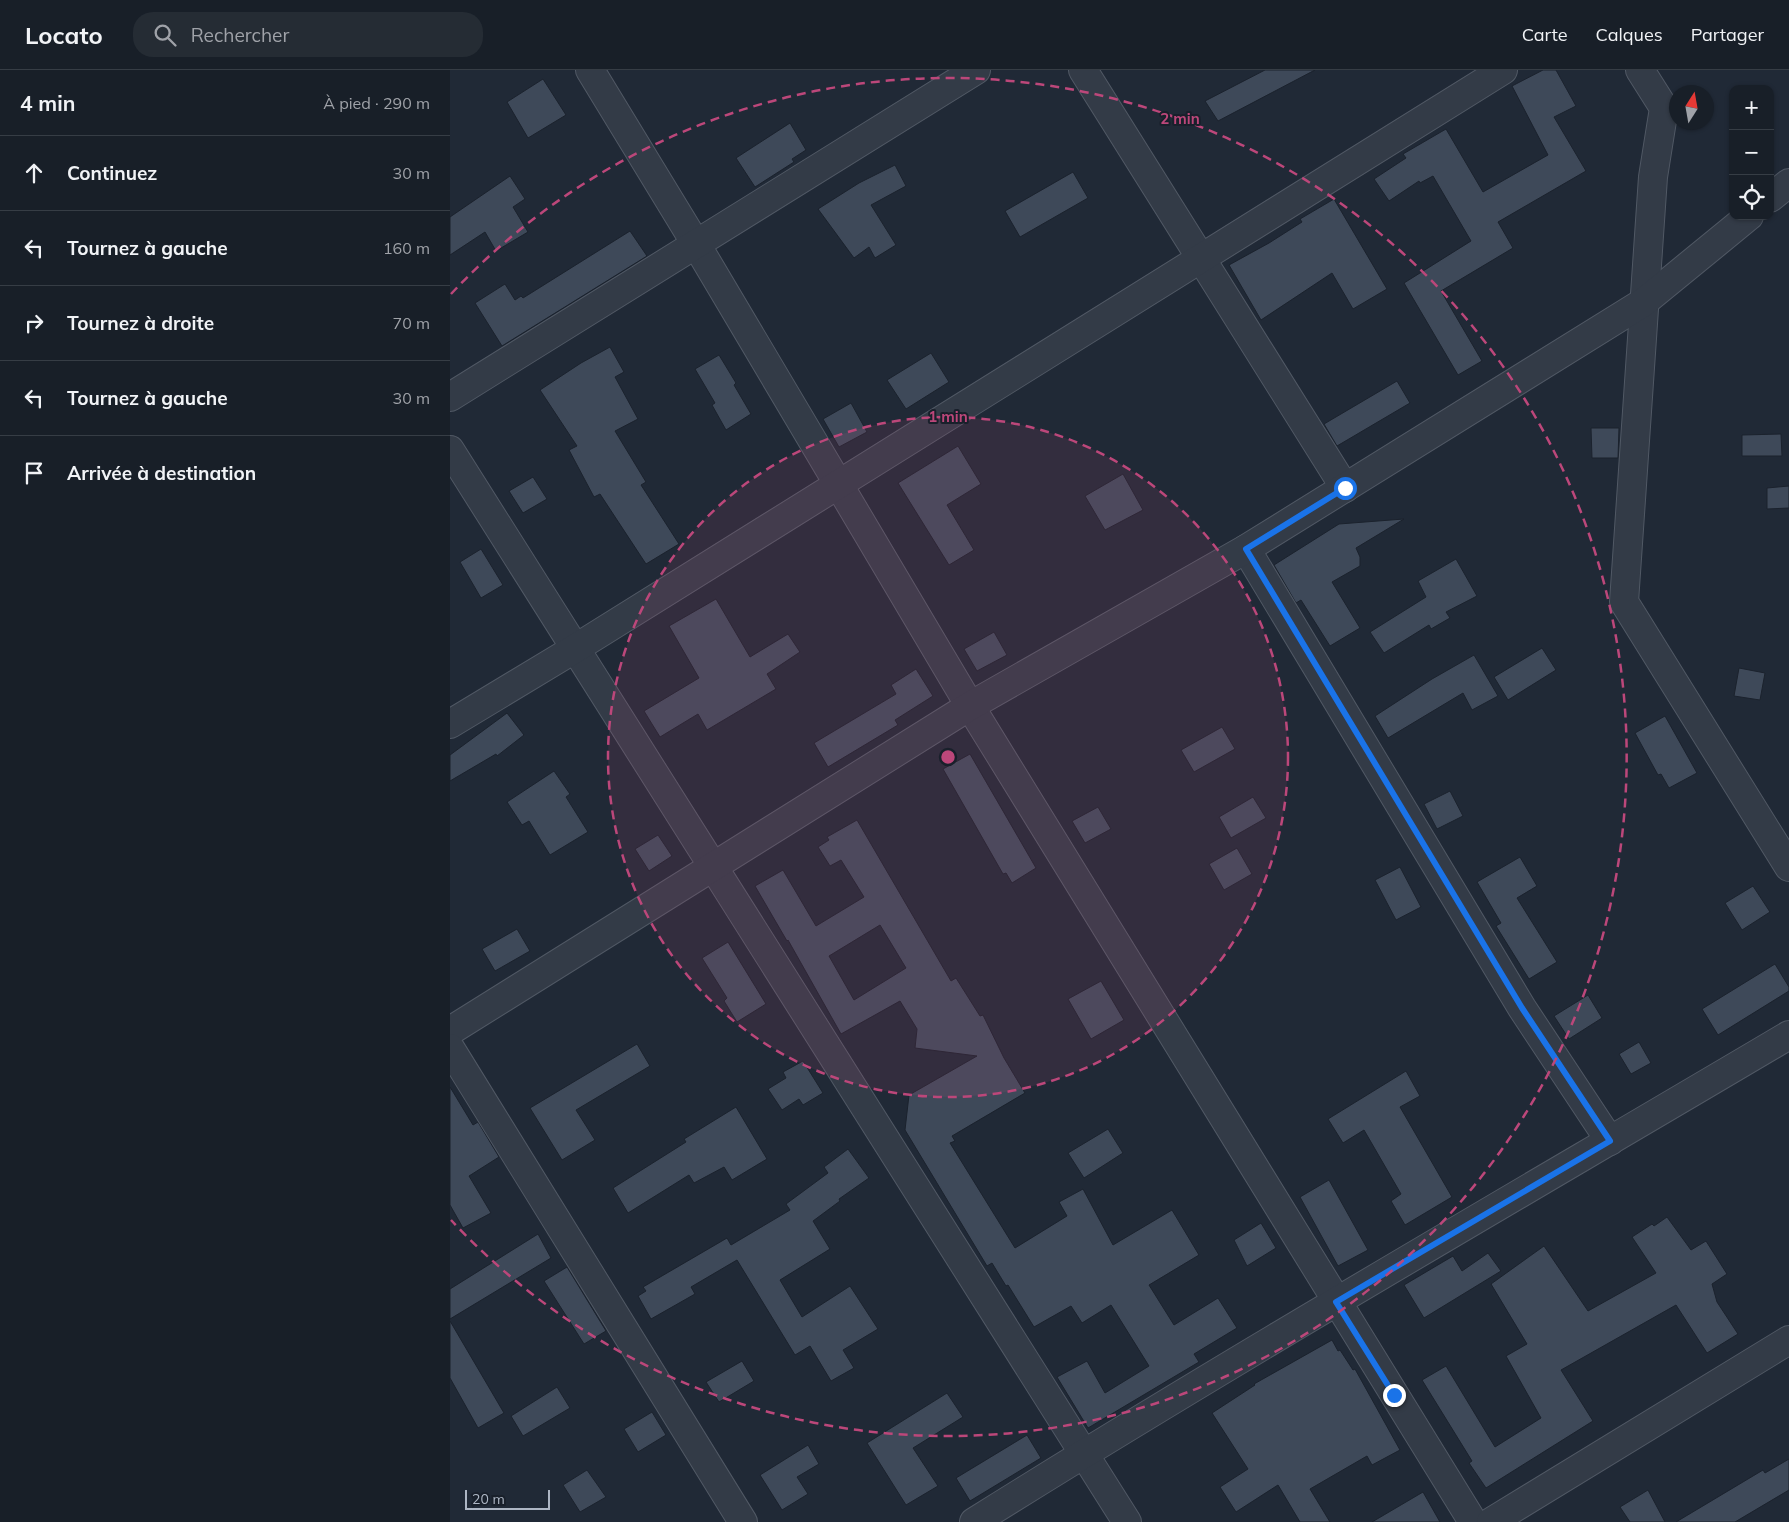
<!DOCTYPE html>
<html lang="fr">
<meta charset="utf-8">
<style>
body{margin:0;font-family:Mulish,sans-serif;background:#252c34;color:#f1f3f6}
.controls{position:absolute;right:15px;top:15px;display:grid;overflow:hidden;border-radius:10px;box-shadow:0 1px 4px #0004}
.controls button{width:45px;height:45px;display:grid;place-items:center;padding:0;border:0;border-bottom:1px solid #363d45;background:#181f28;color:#f1f3f6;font:25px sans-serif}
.compass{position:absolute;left:1219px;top:15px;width:45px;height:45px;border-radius:50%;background:#181f28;box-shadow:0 1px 4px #0004;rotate:11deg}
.scale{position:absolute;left:15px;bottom:12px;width:85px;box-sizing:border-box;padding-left:5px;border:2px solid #adb6c4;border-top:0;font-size:14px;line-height:18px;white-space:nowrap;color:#adb6c4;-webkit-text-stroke:4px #19202b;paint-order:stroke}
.stop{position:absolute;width:15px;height:15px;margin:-11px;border:4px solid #1a73e8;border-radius:50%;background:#fff}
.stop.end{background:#1a73e8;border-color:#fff;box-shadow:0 1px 5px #0008}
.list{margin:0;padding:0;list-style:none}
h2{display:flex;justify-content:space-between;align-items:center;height:65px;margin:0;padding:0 20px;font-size:21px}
h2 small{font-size:16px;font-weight:400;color:#9fa2a8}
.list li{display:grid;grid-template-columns:32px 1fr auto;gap:15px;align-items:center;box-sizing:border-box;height:75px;padding:0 20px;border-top:1px solid #363d45}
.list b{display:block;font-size:19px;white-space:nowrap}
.list em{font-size:16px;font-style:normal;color:#9fa2a8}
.icon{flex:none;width:28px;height:28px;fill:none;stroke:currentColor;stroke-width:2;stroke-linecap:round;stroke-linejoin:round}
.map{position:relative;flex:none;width:1339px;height:1452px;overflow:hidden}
header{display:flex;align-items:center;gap:30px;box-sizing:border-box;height:70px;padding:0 25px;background:#181f28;border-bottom:1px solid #363d45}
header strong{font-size:24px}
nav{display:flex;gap:28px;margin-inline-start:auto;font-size:18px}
.search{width:350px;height:45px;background:#252c34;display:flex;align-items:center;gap:12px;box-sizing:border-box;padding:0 18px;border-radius:20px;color:#9fa2a8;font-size:19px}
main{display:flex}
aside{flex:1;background:#181f28}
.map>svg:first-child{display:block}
.building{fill:#3e4959;stroke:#1b222d;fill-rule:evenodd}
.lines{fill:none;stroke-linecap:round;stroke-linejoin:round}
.minor-casing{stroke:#515965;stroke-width:30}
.minor{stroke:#333b47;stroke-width:28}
.route{stroke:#1a73e8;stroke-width:6}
.ring{fill:none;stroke:#bc477a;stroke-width:2.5;stroke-dasharray:9 6}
.centre{fill:#bc477a;stroke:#19202b;stroke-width:2.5}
.ring-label{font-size:15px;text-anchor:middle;font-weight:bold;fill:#bc477a;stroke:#19202b;stroke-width:4;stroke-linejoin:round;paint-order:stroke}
</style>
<header>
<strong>Locato</strong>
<div class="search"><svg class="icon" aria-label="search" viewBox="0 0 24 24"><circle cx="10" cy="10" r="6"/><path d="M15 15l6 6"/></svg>Rechercher</div>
<nav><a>Carte</a><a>Calques</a><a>Partager</a></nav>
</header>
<main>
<aside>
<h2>4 min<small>À pied · 290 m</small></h2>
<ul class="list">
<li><svg class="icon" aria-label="ahead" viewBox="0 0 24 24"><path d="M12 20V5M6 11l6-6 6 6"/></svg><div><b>Continuez</b></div><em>30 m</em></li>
<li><svg class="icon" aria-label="left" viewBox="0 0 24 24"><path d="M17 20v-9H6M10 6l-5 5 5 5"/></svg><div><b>Tournez à gauche</b></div><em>160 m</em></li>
<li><svg class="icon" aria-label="right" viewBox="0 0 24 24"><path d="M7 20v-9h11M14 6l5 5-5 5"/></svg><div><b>Tournez à droite</b></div><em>70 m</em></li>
<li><svg class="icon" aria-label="left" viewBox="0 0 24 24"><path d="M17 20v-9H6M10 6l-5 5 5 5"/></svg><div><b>Tournez à gauche</b></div><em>30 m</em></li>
<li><svg class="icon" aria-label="arrive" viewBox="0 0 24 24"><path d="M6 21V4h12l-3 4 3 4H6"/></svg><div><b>Arrivée à destination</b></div></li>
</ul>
</aside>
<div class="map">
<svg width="1339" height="1452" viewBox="0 0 1339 1452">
<rect width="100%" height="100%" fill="#202936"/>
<g class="building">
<polygon points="815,0 865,0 768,51 755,31"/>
<polygon points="1093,0 1106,0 1126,36 1104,47 1136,101 1048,152 1063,178 991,221 1032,291 1008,305 954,213 1021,171 983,106 970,113 969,111 939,131 924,109 956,88 953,84 996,59 1033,122 1098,85 1062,16"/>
<polygon points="93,9 116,45 78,68 57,32"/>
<polygon points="340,53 356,80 342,89 344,92 305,117 286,88"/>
<polygon points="445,95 456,116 421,135 446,175 425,188 419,177 404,188 368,139 409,113"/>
<polygon points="623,102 638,128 570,167 555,141"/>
<polygon points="60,106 75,129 63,137 78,162 46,181 35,162 0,185 0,147"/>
<polygon points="884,129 937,219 903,239 882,203 811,250 779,195 819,173 852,152 850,149"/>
<polygon points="180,161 197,186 52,276 25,233 55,214 65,230 71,226 73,228"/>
<polygon points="160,277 174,302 165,307 188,349 165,361 196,412 191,415 229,474 196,494 150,424 144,427 119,380 127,376 90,320 131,293"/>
<polygon points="481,283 499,312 456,339 437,310"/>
<polygon points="269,285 286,313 284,315 301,344 276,360 262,335 265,333 245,299"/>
<polygon points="947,311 960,333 887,376 874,354"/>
<polygon points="401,333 417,362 389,377 373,349"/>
<polygon points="1141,358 1169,358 1168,388 1142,388"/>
<polygon points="1331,364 1332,386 1292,386 1292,365"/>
<polygon points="508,376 531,414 497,435 524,480 499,495 448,413"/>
<polygon points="673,404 693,440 655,460 635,426"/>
<polygon points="83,407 97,429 73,443 59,421"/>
<polygon points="1339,416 1339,438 1317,439 1317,418"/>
<polygon points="954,449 906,478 910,487 910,496 882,512 910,558 880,576 851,530 846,533 824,495 889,454"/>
<polygon points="31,479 53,515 31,528 10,492"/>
<polygon points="1006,489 1027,526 996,542 1000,548 981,559 979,555 934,583 920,562 976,527 968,511"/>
<polygon points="266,529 300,587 338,564 350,582 317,604 326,619 257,660 248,644 210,667 194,641 249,608 219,556"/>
<polygon points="544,562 557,585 527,601 514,579"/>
<polygon points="1092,578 1106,600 1058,630 1044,607"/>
<polygon points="1024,585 1048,626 1022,640 1013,623 938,668 925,646 982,609"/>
<polygon points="1289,598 1315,603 1310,630 1284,626"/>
<polygon points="466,599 483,626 445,650 448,655 378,697 364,673 446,624 441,615"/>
<polygon points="57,643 74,665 47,686 46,684 0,711 0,685"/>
<polygon points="1215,646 1247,703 1219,718 1211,704 1208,705 1185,663"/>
<polygon points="772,657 785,679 744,702 731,680"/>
<polygon points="520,684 586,798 562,813 556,803 553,804 493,699"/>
<polygon points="104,701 120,724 116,727 138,762 100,785 79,751 72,755 57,732"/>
<polygon points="1000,721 1013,746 987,759 974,734"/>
<polygon points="803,727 816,748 781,768 769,747"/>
<polygon points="648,737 661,759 635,773 622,751"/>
<path d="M407 750 501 911 506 908 530 946 533 945 554 988 575 1023 502 1066 505 1071 500 1073 565 1178 617 1146 609 1132 633 1119 663 1175 722 1140 749 1185 699 1215 724 1255 768 1228 787 1258 744 1284 749 1292 638 1358 607 1307 637 1291 655 1323 699 1296 661 1235 632 1253 621 1236 584 1257 558 1215 556 1216 542 1193 537 1196 455 1060 459 1025 527 986 465 978 467 959 450 931 391 964 338 870 337 871 305 816 333 800 366 856 414 827 391 790 380 796 368 777 379 770 377 767ZM430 855 456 898 404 930 379 886Z"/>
<polygon points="208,765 222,786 199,801 185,779"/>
<polygon points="787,778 802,804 774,820 759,794"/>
<polygon points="1070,787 1087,816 1067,828 1107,892 1079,909 1046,856 1051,853 1027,812"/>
<polygon points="950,797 971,837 946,850 925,810"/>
<polygon points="1303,816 1320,842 1292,860 1275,833"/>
<polygon points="67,859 80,881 45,901 32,879"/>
<polygon points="278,872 316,934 287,952 274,931 277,928 252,888"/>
<polygon points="1325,894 1339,917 1339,921 1268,965 1252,939"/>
<polygon points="651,911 674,950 641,969 618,929"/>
<polygon points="1138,925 1152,948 1119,969 1104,946"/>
<polygon points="1189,972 1201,993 1181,1004 1169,984"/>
<polygon points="187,974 200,996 126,1040 145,1070 112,1090 80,1038"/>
<polygon points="353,991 373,1023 353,1035 349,1029 332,1040 318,1019 336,1008 333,1002"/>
<polygon points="956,1001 970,1026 950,1037 1002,1127 955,1155 941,1131 951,1124 914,1060 893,1073 878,1049"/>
<polygon points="0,1017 23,1055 28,1052 49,1087 19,1106 41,1143 13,1158 0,1135"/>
<polygon points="286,1037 317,1089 282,1110 274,1097 244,1113 239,1105 178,1143 163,1118 236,1072 234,1069"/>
<polygon points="658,1059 673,1083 634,1108 618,1083"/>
<polygon points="398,1079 419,1108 389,1129 390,1131 363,1151 380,1179 330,1210 352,1247 400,1216 428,1259 393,1280 404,1298 381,1311 360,1276 345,1285 287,1190 241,1217 245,1224 201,1249 188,1226 196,1221 193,1217 277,1168 281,1175 340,1140 336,1134 378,1103 374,1097"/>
<polygon points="879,1110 918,1180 888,1196 850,1127"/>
<polygon points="1217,1147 1241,1180 1256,1171 1277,1204 1262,1214 1267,1232 1288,1264 1257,1283 1226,1235 1111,1300 1143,1351 1036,1418 1019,1393 1022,1391 972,1310 996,1296 1045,1377 1091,1348 1056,1286 1077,1274 1041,1214 1094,1176 1138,1241 1206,1203 1182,1167 1202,1154 1204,1156"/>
<polygon points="811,1153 826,1178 797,1196 784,1170"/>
<polygon points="88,1164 101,1188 0,1249 0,1219"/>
<polygon points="1038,1183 1051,1201 974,1248 954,1215 1003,1186 1012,1201"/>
<polygon points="117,1197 156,1261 134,1274 94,1211"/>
<polygon points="0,1251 54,1343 28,1358 0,1308"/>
<polygon points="882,1270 888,1281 890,1280 903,1300 905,1299 950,1380 922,1395 917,1386 860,1419 880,1452 850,1452 828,1415 786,1442 770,1417 798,1399 762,1343 805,1315 804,1314"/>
<polygon points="292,1291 304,1311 269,1332 256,1312"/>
<polygon points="107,1317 120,1338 73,1366 61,1346"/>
<polygon points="497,1323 513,1347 463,1378 488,1416 456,1435 417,1373"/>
<polygon points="202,1342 216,1365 188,1382 174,1359"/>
<polygon points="577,1365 591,1388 520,1431 506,1408"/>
<polygon points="358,1375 369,1394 347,1407 358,1424 332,1440 310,1405"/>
<polygon points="1339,1389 1339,1420 1285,1452 1226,1452 1313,1400 1315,1403"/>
<polygon points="137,1400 156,1427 130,1442 113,1415"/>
<polygon points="1198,1420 1215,1452 1180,1452 1170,1437"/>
<polygon points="973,1422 990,1452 922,1452"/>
</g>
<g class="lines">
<g class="minor-casing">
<g id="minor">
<polyline points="140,0 246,174 520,636 1023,1452"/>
<polyline points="633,0 895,418"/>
<polyline points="1190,0 1214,38 1203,107 1174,532 1339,797"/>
<polyline points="1320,128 1339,113"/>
<polyline points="0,327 526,0"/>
<polyline points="0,380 677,1452"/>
<polyline points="796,479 1072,938 1160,1071"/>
<polyline points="0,654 126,578 1053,0"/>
<polyline points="0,961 520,636 796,479 1194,232 1299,146"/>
<polyline points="0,978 293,1452"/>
<path d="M524 1452C792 1284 1067 1126 1339 965"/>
<polyline points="1041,1452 1339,1270"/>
</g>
</g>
<use href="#minor" class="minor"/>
</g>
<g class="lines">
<polyline class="route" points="895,418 796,479 1072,938 1160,1071 886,1232 944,1325"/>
</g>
<circle cx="498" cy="687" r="340" fill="#bc477a" fill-opacity=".12"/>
<g class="ring">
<circle cx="498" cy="687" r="340"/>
<path d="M1 224A679 679 0 1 1 1 1150"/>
</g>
<circle cx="498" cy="687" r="8" class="centre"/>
<g class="ring-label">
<text x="730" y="54">2 min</text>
<text x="498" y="352">1 min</text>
</g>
</svg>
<div class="controls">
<button>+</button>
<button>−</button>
<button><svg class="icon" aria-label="locate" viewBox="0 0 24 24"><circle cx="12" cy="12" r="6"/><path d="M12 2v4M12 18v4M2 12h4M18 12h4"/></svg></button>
</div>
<svg class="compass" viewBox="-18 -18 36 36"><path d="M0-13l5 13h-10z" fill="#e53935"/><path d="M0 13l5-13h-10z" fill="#9fa2a8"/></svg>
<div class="scale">20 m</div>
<div class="stop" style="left:895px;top:418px"></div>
<div class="stop end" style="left:944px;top:1325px"></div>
</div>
</main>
